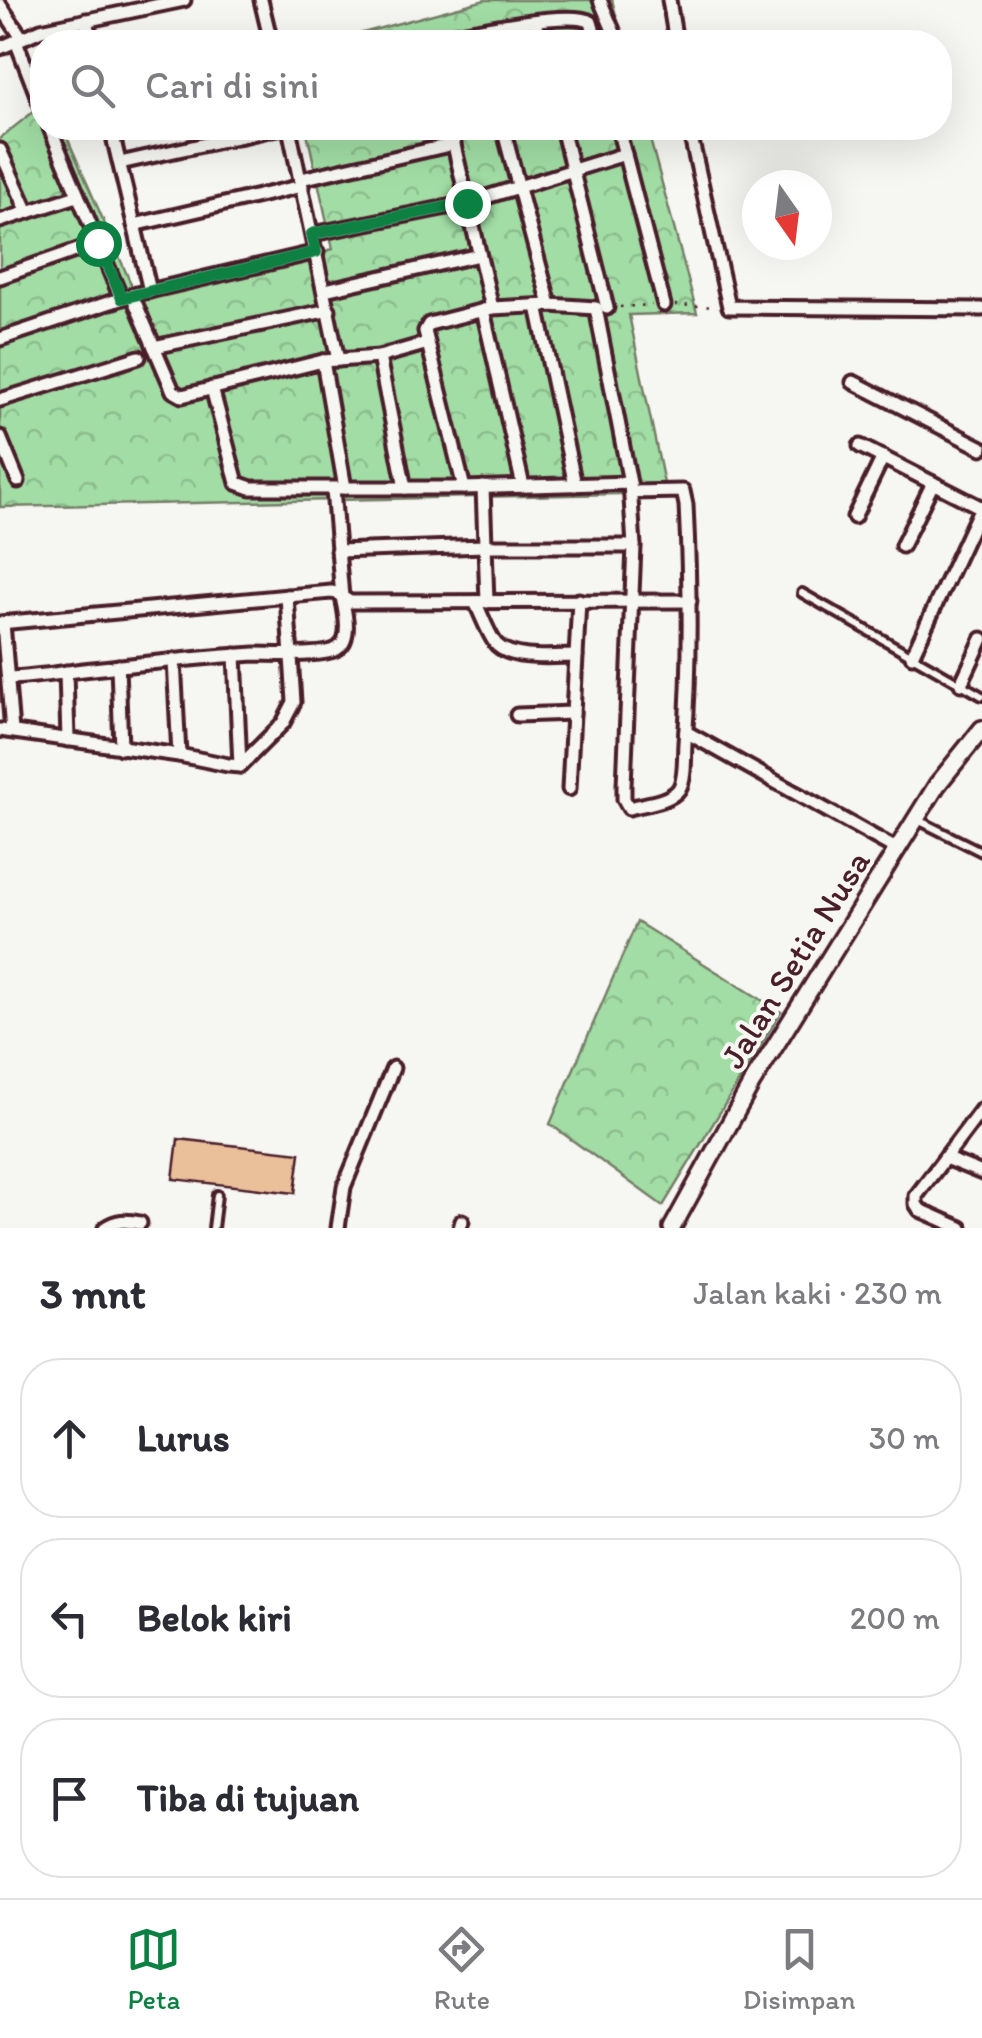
<!DOCTYPE html>
<html lang="id">
<meta charset="utf-8">
<style>
body{margin:0;font-family:Itim,sans-serif;background:#f2f2f3;color:#2b2b33}
.compass{position:absolute;left:742px;top:170px;width:90px;height:90px;border-radius:50%;background:#fff;box-shadow:0 10px 40px #0002;rotate:166deg}
.stop{position:absolute;width:30px;height:30px;margin:-22px;border:8px solid #0b8043;border-radius:50%;background:#fff}
.stop.end{background:#0b8043;border-color:#fff;box-shadow:0 2px 10px #0008}
.list{margin:0;padding:0;list-style:none}
h2{display:flex;justify-content:space-between;align-items:center;height:130px;margin:0;padding:0 40px;font-size:42px}
h2 small{font-size:32px;font-weight:400;color:#7c7c81}
.list li{display:grid;grid-template-columns:65px 1fr auto;gap:30px;align-items:center;box-sizing:border-box;height:160px;margin:0 20px 20px;padding:0 20px;border:2px solid #e1e1e2;border-radius:40px}
.list b{display:block;font-size:38px;white-space:nowrap}
.list em{font-size:32px;font-style:normal;color:#7c7c81}
.icon{flex:none;width:55px;height:55px;fill:none;stroke:currentColor;stroke-width:2;stroke-linecap:round;stroke-linejoin:round}
.map{position:relative;flex:none;width:982px;height:1228px;overflow:hidden}
.search{position:absolute;background:#fff;box-shadow:0 10px 40px #0002;left:30px;right:30px;top:30px;height:110px;display:flex;align-items:center;gap:25px;box-sizing:border-box;padding:0 35px;border-radius:40px;color:#7c7c81;font-size:38px}
.sheet{height:670px;background:#fff}
nav{display:flex;justify-content:space-around;align-items:center;box-sizing:border-box;height:140px;border-top:2px solid #e1e1e2;background:#fff;font-size:28px;color:#7c7c81}
nav a{display:grid;justify-items:center;gap:5px}
nav .on{color:#0b8043}
.map>svg:first-child{display:block}
.forest{fill:url(#forest-crowns);stroke:#767e68;stroke-width:2.5}
.building{fill:#eac09a;stroke:#4a1f2b;stroke-width:2.5}
.lines{fill:none;stroke-linecap:round;stroke-linejoin:round}
.service-casing{stroke:#4a1f2b;stroke-width:14}
.minor-casing{stroke:#4a1f2b;stroke-width:19}
.tertiary-casing{stroke:#4a1f2b;stroke-width:22}
.path{stroke:#4a1f2b;stroke-width:2.5;stroke-dasharray:2.5 8;stroke-linecap:butt}
.service{stroke:#f6f6f2;stroke-width:6}
.minor{stroke:#f6f6f2;stroke-width:11}
.tertiary{stroke:#f6f6f2;stroke-width:15}
.route{stroke:#0b8043;stroke-width:12}
.labels{text-anchor:middle;dominant-baseline:central;stroke-width:8;stroke-linejoin:round;paint-order:stroke}
.street-label{font-size:35px;fill:#4a1f2b;stroke:#f6f6f2}
</style>
<div class="map">
<svg width="982" height="1228" viewBox="0 0 982 1228">
<defs>
<pattern id="forest-crowns" width="20" height="18" patternUnits="userSpaceOnUse" patternTransform="scale(2.5)"><rect width="20" height="18" fill="#a1dda4"/><path d="M2 6a3 3 0 1 1 6 0M12 15a3 3 0 1 1 6 0" fill="none" stroke="#8cbd8d"/></pattern>
</defs>
<rect width="100%" height="100%" fill="#f6f6f2"/>
<filter id="ink" filterUnits="userSpaceOnUse"><feTurbulence type="fractalNoise" baseFrequency=".01" numOctaves="2"/><feDisplacementMap in="SourceGraphic" scale="20" xChannelSelector="R" yChannelSelector="G"/><feConvolveMatrix kernelMatrix="1 2 1 2 8 2 1 2 1" color-interpolation-filters="sRGB"/></filter>
<g filter="url(#ink)">
<g class="forest">
<polygon points="485,0 612,0 623,42 329,42"/>
<polygon points="42,105 42,128 63,128 138,300 333,249 306,128 647,128 697,313 629,315 666,493 0,507 0,138"/>
<polygon points="637,922 781,1012 663,1206 550,1124"/>
</g>
<polygon class="building" points="178,1139 300,1153 295,1193 173,1179"/>
<g class="lines">
<g class="service-casing">
<g id="service">
<polyline points="802,593 982,696"/>
<polyline points="918,820 982,852"/>
<polyline points="213,1228 217,1195"/>
</g>
</g>
<g class="minor-casing">
<g id="minor">
<polyline points="261,0 271,42"/>
<polyline points="600,0 618,42"/>
<polyline points="669,0 676,42"/>
<polyline points="0,5 22,38"/>
<polyline points="86,20 91,42"/>
<polyline points="535,21 540,42"/>
<polyline points="16,41 42,108"/>
<path d="M417 42C448 36 569 8 591 22L597 42"/>
<polyline points="660,42 676,38"/>
<polyline points="0,48 41,30 184,0"/>
<polyline points="50,128 121,298"/>
<polyline points="111,128 150,291"/>
<polyline points="289,128 338,360"/>
<polyline points="450,128 492,308"/>
<polyline points="503,128 550,305"/>
<polyline points="562,128 607,308"/>
<polyline points="618,128 664,305"/>
<polyline points="689,128 729,307 982,309"/>
<polyline points="0,150 28,212"/>
<polyline points="120,163 278,128"/>
<polyline points="301,179 454,144"/>
<polyline points="0,221 77,196"/>
<polyline points="134,225 302,186"/>
<polyline points="313,234 467,203 625,154"/>
<polyline points="0,277 98,243"/>
<polyline points="325,290 479,255"/>
<polyline points="132,295 173,391 182,396 323,361 379,357 428,343"/>
<polyline points="537,306 575,485"/>
<polyline points="483,310 523,486"/>
<polyline points="0,339 132,295 317,252"/>
<polyline points="154,347 329,310"/>
<polyline points="379,357 405,488"/>
<polyline points="853,382 982,448"/>
<polyline points="212,388 237,483 251,488 345,488 323,361"/>
<polyline points="0,400 139,357"/>
<polyline points="0,437 18,481"/>
<polyline points="860,446 982,508"/>
<polyline points="483,487 487,602"/>
<path d="M345 488H464L630 483 634 546 624 786V799L629 808C643 804 670 802 679 789 686 778 684 756 685 743 691 664 690 584 686 505L683 491 631 492"/>
<polyline points="464,488 425,331 429,324 492,308 550,305 596,308 630,483"/>
<polyline points="333,489 342,597 350,602 690,601"/>
<polyline points="854,517 883,457"/>
<polyline points="902,546 933,483"/>
<polyline points="337,551 485,546 634,546"/>
<path d="M475 602C481 613 489 637 497 645 513 661 556 656 576 656"/>
<path d="M0 623 331 592 337 593 342 597C345 611 352 639 338 648 326 657 273 654 255 654 201 657 147 663 93 669 65 672 37 677 9 678"/>
<polyline points="3,623 12,731"/>
<polyline points="235,655 240,766"/>
<polyline points="912,656 981,507"/>
<polyline points="174,660 179,755"/>
<polyline points="118,666 121,748"/>
<polyline points="66,672 68,740"/>
<polyline points="961,684 982,639"/>
<polyline points="517,715 573,713"/>
<polyline points="0,730 179,755 228,765 240,766 283,723 294,702 287,596"/>
<polyline points="686,732 898,850"/>
<polyline points="569,789 579,600"/>
<polyline points="945,1158 982,1173"/>
<path d="M105 1228C116 1220 126 1220 140 1223"/>
<polyline points="338,1228 344,1187 393,1068"/>
<polyline points="460,1228 462,1221"/>
<polyline points="961,1228 920,1210 916,1204 916,1196 982,1109"/>
</g>
</g>
<g class="tertiary-casing">
<polyline id="tertiary" points="672,1228 752,1083 937,785 982,729"/>
</g>
<g class="path">
<polyline points="675,305 717,307"/>
<polyline points="620,307 652,305"/>
</g>
<use href="#service" class="service"/>
<use href="#minor" class="minor"/>
<use href="#tertiary" class="tertiary"/>
</g>
</g>
<g class="lines" filter="url(#ink)">
<polyline class="route" points="98,243 122,298 316,252 312,234 467,203"/>
</g>
<g class="labels">
<g class="street-label">
<text transform="translate(795 959) rotate(-58)">Jalan Setia Nusa</text>
</g>
</g>
</svg>
<svg class="compass" viewBox="-18 -18 36 36"><path d="M0-13l5 13h-10z" fill="#e53935"/><path d="M0 13l5-13h-10z" fill="#7c7c81"/></svg>
<div class="stop" style="left:98px;top:243px"></div>
<div class="stop end" style="left:467px;top:203px"></div>
<div class="search"><svg class="icon" aria-label="search" viewBox="0 0 24 24"><circle cx="10" cy="10" r="6"/><path d="M15 15l6 6"/></svg>Cari di sini</div>
</div>
<section class="sheet">
<h2>3 mnt<small>Jalan kaki · 230 m</small></h2>
<ul class="list">
<li><svg class="icon" aria-label="ahead" viewBox="0 0 24 24"><path d="M12 20V5M6 11l6-6 6 6"/></svg><div><b>Lurus</b></div><em>30 m</em></li>
<li><svg class="icon" aria-label="left" viewBox="0 0 24 24"><path d="M17 20v-9H6M10 6l-5 5 5 5"/></svg><div><b>Belok kiri</b></div><em>200 m</em></li>
<li><svg class="icon" aria-label="arrive" viewBox="0 0 24 24"><path d="M6 21V4h12l-3 4 3 4H6"/></svg><div><b>Tiba di tujuan</b></div></li>
</ul>
</section>
<nav>
<a class="on"><svg class="icon" aria-label="map" viewBox="0 0 24 24"><path d="M3 6l6-2 6 2 6-2v14l-6 2-6-2-6 2zM9 4v14M15 6v14"/></svg>Peta</a>
<a><svg class="icon" aria-label="directions" viewBox="0 0 24 24"><path d="M12 3l9 9-9 9-9-9zM9 14v-3h6M13 9l2 2-2 2"/></svg>Rute</a>
<a><svg class="icon" aria-label="saved" viewBox="0 0 24 24"><path d="M7 4h10v16l-5-4-5 4z"/></svg>Disimpan</a>
</nav>
